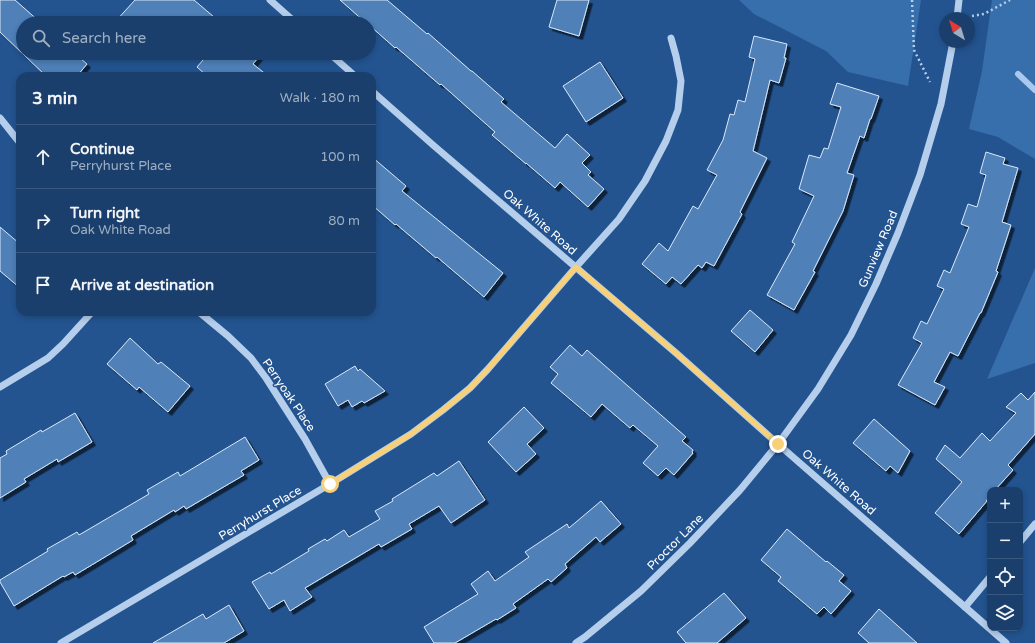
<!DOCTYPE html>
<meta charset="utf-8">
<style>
body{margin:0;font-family:"Varela Round",sans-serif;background:#234672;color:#f1f3f6}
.controls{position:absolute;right:12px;bottom:12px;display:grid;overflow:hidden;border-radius:8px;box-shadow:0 2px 6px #0003}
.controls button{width:36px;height:36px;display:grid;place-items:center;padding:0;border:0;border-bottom:1px solid #38587f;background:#1a3f6c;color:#f1f3f6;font:20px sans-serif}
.compass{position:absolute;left:939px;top:12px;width:36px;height:36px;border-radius:50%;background:#1a3f6c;box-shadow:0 2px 6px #0003;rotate:322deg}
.stop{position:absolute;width:12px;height:12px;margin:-9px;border:3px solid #f7d077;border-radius:50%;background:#fff}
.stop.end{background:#f7d077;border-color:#fff;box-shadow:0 1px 4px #0008}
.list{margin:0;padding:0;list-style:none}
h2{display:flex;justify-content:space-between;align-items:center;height:52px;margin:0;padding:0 16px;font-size:17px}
h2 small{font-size:13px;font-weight:400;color:#9fafc2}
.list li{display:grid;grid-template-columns:26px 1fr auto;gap:12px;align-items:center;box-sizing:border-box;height:64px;padding:0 16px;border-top:1px solid #38587f}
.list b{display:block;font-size:15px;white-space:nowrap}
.list p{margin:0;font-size:13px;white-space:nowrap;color:#9fafc2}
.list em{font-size:13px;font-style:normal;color:#9fafc2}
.icon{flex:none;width:22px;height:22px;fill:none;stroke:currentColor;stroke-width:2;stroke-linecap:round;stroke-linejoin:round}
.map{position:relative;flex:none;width:1035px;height:643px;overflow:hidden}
.search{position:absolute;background:#1a3f6c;box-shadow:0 2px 6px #0003;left:16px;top:16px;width:360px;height:44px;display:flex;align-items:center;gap:10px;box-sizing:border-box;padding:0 14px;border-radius:22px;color:#9fafc2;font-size:15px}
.panel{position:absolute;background:#1a3f6c;box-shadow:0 2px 6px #0003;left:16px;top:72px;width:360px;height:244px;border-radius:12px}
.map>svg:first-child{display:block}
.green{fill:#376eac}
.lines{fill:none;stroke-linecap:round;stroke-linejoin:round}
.stream{stroke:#a8c9ed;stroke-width:6}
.building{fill:#5080b8;stroke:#d9e8f9;filter:url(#shadow)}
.path{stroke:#b4ceec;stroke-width:2.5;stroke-dasharray:2 3;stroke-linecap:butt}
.minor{stroke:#b4ceec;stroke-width:7}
.route{stroke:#f7d077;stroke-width:5}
.labels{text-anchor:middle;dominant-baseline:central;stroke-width:3;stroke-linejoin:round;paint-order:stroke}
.street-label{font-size:12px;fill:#fff;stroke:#235490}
</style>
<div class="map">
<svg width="1035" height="643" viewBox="0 0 1035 643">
<defs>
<filter id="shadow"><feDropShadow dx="3.5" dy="3.5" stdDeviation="0" flood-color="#0009"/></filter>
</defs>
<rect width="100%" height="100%" fill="#235490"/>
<g class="green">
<polygon points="739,0 921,0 908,86 848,72 826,51 754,14"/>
<polygon points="992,0 1035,0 1035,159 998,137 969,129 982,71"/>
<polygon points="1035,268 1035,363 987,379"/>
</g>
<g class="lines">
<polyline class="stream" points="1018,74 1035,90"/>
</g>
<g class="building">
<polygon points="0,0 15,0 41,23 23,23 23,53 74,53 87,64 77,76 46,76 0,32"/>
<polygon points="135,0 194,0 221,23 114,23"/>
<polygon points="340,0 387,0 427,34 428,33 471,71 472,71 504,99 501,102 555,148 567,134 590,155 582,163 591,172 588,175 604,189 588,207 560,182 555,188 526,163 526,164 492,135 495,132 441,84 440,85 396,47 395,48 369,25 369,23 366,23"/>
<polygon points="557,0 589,0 579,36 549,27"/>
<polygon points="754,36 787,44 784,58 786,58 779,83 770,80 753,151 767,158 740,212 742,214 714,266 706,262 702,268 698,265 681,284 672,277 666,284 642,264 659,243 668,251 693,206 698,209 717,175 707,170 723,140 730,114 734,115 738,100 745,102 755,59 749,57"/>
<polygon points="209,53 262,53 253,64 268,76 207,76 197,67"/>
<polygon points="600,62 623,98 586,122 563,86"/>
<polygon points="837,83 879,96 871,119 870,119 864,138 860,136 847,173 854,175 843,211 813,271 815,272 794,310 767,295 795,244 792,242 814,196 799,189 809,155 820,158 824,148 828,149 841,107 830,104"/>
<polygon points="986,152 1005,158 1003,164 1018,168 1002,222 1011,225 996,271 998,272 981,313 980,313 958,356 950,352 934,382 945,387 935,405 898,385 922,343 913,338 921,321 927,324 944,289 937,286 944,270 950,273 969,227 961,224 968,204 977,207 986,175 980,173"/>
<polygon points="372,157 406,186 402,191 503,273 484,297 437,257 436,258 396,224 395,225 372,205"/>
<polygon points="0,227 20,244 20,288 0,271"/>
<polygon points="750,310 773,330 755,352 731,331"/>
<polygon points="130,338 158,364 161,362 190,386 168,412 139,387 137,390 107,364"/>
<polygon points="570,345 582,356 587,350 686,437 682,441 693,450 692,452 693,453 674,475 666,468 658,476 643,463 658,446 633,425 630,428 602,404 591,417 551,383 558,374 550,367"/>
<polygon points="355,366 358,371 360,369 385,391 364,403 362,401 352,407 348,400 338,406 325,384"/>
<polygon points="1035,392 1035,434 1008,465 1013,470 995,490 990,490 990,496 986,501 987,501 959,534 935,513 962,482 936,459 945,445 960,458 982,433 990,441 1016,413 1006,407 1021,393 1028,400"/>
<polygon points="524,407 544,428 527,444 536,454 516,472 488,442"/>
<polygon points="75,413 92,442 58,462 57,459 24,479 26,482 0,498 0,458 7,454 6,451 41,430 42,432"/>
<polygon points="874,419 910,451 898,473 890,466 886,471 853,443"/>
<polygon points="245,437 259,460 241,471 244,475 186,509 184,506 175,512 174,510 131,536 133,540 95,563 75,575 73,572 64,577 63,576 14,606 0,582 0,580 48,551 47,549 77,532 79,535 149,494 147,490 178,472 180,476"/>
<polygon points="459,461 485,500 451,523 439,506 409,524 412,529 381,547 379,544 305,588 312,597 290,611 284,600 269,609 252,582 270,572 271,574 309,551 308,549 325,539 327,541 344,530 349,537 380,519 375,511 393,501 392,499 434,473 437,476"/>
<polygon points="601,501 621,524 600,542 596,537 565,564 567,568 551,582 548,579 513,604 516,608 497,620 496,619 455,643 434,643 424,627 478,594 471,584 488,571 495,581 529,557 525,552 567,524 569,528"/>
<polygon points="787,529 826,562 827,561 844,575 839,581 851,591 831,614 824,607 817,614 778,581 781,577 761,560"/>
<polygon points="724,593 746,618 717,643 686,643 677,632"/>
<polygon points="229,605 244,631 224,643 153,643 203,614 206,619"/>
<polygon points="879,609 917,643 869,643 858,633"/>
</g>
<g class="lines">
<g class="path">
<polyline points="912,0 914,50 930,82"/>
<polyline points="972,16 984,14 1010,0"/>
</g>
<g class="minor">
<polyline points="270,0 296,23"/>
<polyline points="957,18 959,0"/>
<polyline points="329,53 355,76"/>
<polyline points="372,91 433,145 676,353 778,444 965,607"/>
<polyline points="0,118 20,143"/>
<polyline points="199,312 228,336 251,358 266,378 305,439 330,484"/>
<polyline points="0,387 48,358 63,344 92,312"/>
<polyline points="1020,542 1035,524"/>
<polyline points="990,577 965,607 1006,643"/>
<polyline points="61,643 330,484 411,434 443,410 470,388 488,369 576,267 619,219 645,181 666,141 678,110 681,81 676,56 671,38"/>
<polyline points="576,643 585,637 641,591 690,543 740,490 778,444 818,389 851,335 876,284 898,233 920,175 941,104 953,42"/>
</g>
</g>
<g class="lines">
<polyline class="route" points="330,484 411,434 443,410 470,388 488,369 576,267 676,353 778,444"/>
</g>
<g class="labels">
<g class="street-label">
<text transform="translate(540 222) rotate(41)">Oak White Road</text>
<text transform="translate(878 249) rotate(-67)">Gunview Road</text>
<text transform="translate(289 395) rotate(56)">Perryoak Place</text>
<text transform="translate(839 482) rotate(41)">Oak White Road</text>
<text transform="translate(260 513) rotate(-31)">Perryhurst Place</text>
<text transform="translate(675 542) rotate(-45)">Proctor Lane</text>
</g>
</g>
</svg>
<div class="controls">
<button>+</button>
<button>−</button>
<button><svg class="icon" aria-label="locate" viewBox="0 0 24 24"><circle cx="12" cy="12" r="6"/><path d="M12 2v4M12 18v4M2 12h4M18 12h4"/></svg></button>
<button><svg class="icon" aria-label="layers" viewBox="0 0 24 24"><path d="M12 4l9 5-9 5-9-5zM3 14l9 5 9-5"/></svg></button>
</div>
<svg class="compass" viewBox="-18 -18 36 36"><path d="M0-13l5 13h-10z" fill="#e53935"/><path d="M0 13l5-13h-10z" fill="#9fafc2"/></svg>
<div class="stop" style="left:330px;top:484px"></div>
<div class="stop end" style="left:778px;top:444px"></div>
<div class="search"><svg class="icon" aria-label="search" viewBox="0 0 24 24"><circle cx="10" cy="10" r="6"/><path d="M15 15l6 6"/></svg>Search here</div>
<section class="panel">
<h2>3 min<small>Walk · 180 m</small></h2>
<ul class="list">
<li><svg class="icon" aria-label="ahead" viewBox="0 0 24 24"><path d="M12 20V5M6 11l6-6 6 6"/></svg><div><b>Continue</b><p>Perryhurst Place</p></div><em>100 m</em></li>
<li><svg class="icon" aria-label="right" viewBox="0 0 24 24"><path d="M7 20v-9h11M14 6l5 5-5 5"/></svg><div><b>Turn right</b><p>Oak White Road</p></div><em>80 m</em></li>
<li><svg class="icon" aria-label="arrive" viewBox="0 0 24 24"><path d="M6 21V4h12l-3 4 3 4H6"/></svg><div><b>Arrive at destination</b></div></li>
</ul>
</section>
</div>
